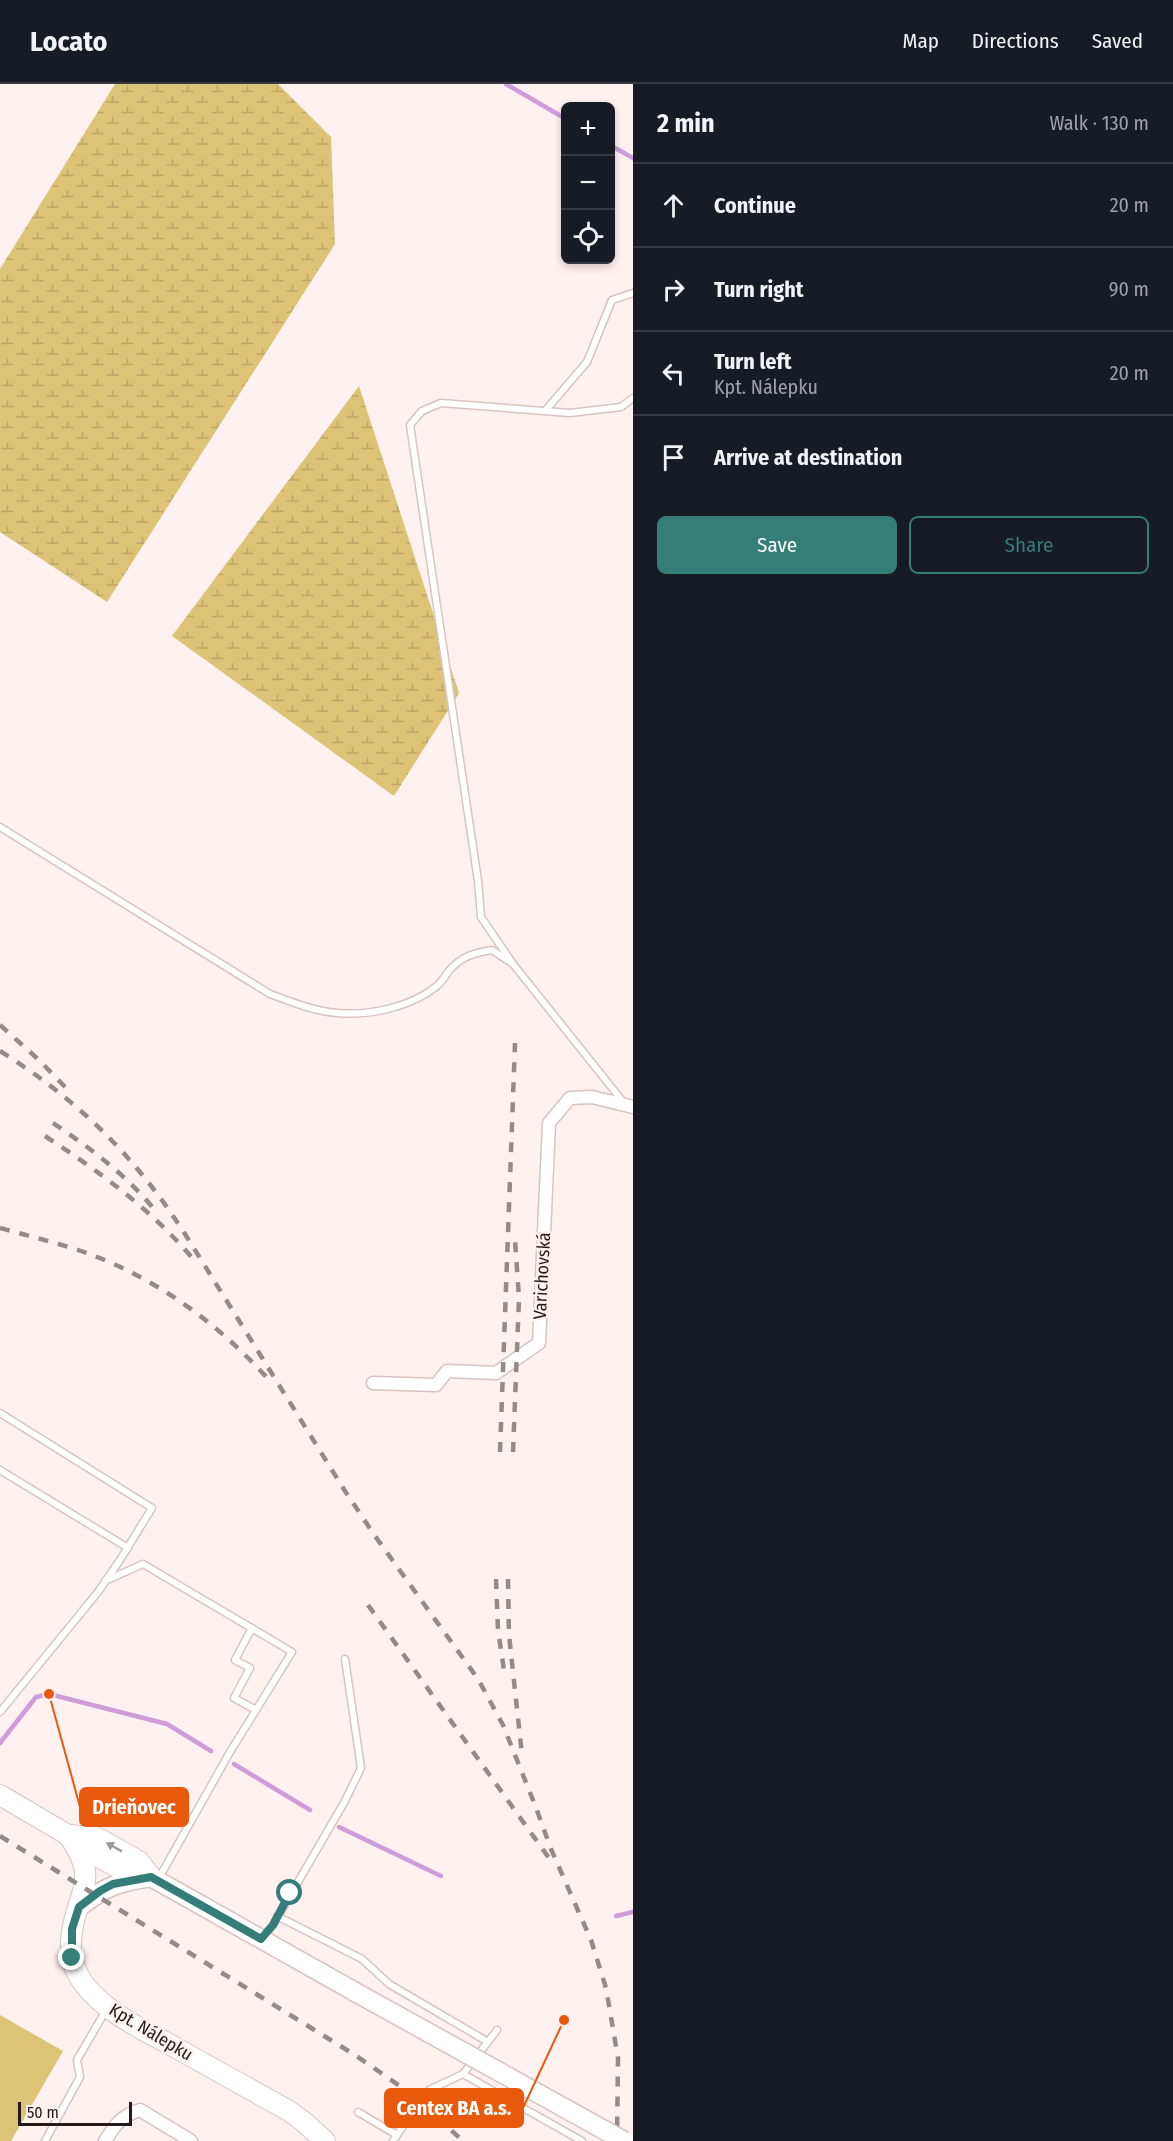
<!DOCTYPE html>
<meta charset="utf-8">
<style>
body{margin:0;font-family:"Fira Sans Condensed",sans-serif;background:#242831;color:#f1f3f6}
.controls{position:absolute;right:18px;top:18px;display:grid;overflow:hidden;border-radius:9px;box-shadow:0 3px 9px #0003}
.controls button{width:54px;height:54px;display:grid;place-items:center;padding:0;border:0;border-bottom:2px solid #363941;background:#171b24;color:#f1f3f6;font:30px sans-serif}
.scale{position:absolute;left:18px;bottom:15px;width:114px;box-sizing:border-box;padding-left:6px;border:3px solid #241c1b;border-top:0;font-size:16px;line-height:21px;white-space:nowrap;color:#241c1b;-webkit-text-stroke:4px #fef1ef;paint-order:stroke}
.stop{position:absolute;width:18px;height:18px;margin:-14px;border:4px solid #357d79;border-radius:50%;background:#fff}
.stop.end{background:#357d79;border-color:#fff;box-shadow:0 2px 6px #0008}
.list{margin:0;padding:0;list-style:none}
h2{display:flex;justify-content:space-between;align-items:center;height:78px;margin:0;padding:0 24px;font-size:26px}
h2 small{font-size:20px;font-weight:400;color:#9ea1a6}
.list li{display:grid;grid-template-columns:39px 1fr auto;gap:18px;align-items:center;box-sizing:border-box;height:84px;padding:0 24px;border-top:2px solid #363941}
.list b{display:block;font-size:22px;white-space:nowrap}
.list p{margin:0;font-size:20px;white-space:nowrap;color:#9ea1a6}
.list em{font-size:20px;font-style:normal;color:#9ea1a6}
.actions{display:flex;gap:12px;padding:18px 24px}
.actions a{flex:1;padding:14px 0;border:2px solid #357d79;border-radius:9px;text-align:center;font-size:21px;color:#357d79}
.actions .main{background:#357d79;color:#fff}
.icon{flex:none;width:33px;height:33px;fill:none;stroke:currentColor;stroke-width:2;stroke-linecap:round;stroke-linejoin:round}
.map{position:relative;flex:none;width:633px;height:2057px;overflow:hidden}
header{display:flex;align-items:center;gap:36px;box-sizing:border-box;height:84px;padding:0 30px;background:#171b24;border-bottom:2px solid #363941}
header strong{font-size:28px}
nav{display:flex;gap:33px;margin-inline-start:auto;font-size:21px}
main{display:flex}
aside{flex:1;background:#171b24}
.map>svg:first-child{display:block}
.wetland{fill:url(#wetland-marsh)}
.green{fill:#ddc376}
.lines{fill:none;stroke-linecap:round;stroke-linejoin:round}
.stream{stroke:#ce9cda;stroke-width:4.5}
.lane-casing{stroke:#d8c3c1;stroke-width:9}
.street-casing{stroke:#d8c3c1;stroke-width:15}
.secondary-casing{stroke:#d8c3c1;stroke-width:21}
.primary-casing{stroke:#d8c3c1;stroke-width:22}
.lane{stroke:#fff;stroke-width:6}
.street{stroke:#fff;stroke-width:12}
.secondary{stroke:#fff;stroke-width:18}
.primary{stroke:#fff;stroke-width:20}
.rail{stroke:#948a88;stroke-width:4.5;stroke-dasharray:10 10;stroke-linecap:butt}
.secondary-bridge-casing{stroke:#d8c3c1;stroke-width:21;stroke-linecap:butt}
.secondary-bridge{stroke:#fff;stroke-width:18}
.oneway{fill:#9c9998}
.route{stroke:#357d79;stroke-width:8}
.labels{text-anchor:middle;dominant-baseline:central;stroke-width:5;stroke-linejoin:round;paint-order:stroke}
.street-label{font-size:18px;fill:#241c1b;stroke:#fef1ef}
.leader{fill:none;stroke:#e8590c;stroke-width:2}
.callout-dot{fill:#e8590c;stroke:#fef1ef;stroke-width:2}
.callout{fill:#e8590c;stroke:#e8590c;stroke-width:2}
.callout-label{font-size:20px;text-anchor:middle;font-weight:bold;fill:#fff}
</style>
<header>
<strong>Locato</strong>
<nav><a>Map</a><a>Directions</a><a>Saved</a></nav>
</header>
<main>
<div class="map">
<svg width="633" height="2057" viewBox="0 0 633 2057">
<defs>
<pattern id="wetland-marsh" width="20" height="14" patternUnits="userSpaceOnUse" patternTransform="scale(1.5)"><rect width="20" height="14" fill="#ddc376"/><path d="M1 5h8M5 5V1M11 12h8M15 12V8" fill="none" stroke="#bea766"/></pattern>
</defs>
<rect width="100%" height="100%" fill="#fef1ef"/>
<g class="wetland">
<polygon points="115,0 278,0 331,53 335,160 107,518 0,448 0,185"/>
<polygon points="359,302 459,609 394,712 172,552"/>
</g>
<polygon class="green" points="0,1931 63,1967 11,2057 0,2057"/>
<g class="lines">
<g class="stream">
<polyline points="506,0 566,35"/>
<polyline points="610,61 633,74"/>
<polyline points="0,1659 36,1613 49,1610 167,1640 211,1667"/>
<polyline points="234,1680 310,1726"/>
<polyline points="339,1743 441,1792"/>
<polyline points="616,1832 633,1828"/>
</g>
<g class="lane-casing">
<g id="lane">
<polyline points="545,327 587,278 612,216 633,209"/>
<path d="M0 743 270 910C291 918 314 927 337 929 370 932 411 923 437 902 442 898 445 892 448 888 461 872 474 869 492 866L513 880 624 1019"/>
<polyline points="513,880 481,833 478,797 410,341 422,327 441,319 570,329 621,323 633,314"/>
<polyline points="0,1329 152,1424 120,1476 98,1508 0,1628"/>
<polyline points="0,1386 128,1464"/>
<polyline points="105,1497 143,1480 292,1568 230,1668 159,1794"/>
<polyline points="252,1544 235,1576 250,1584 234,1614 256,1626"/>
<polyline points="277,1832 362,1875 389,1900 488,1958"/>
<polyline points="264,1852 273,1841 345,1717 361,1684 345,1575"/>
<polyline points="463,1990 497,1946"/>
<polyline points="358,2028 397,2051"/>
<polyline points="45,2057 80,1993 77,1976 106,1926"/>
<polyline points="393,2057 420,2017 429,2006 463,1990 582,2057"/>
</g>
</g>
<g class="street-casing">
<g id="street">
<polyline points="373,1299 436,1301 447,1287 496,1289 539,1259 549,1039 570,1014 592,1013 633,1023"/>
<path d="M105 2057C114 2042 122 2031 140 2026L191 2057"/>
</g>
</g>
<g class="secondary-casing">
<path id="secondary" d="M79 1823C107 1802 117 1798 151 1793L357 1909"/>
</g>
<g class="primary-casing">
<g id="primary">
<polyline points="0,1711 68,1751 95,1771 122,1786 151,1793"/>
<path d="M68 1751C104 1801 73 1809 71 1858 70 1874 75 1888 84 1900 107 1930 146 1947 178 1965 215 1986 252 2006 289 2027L304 2038 325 2057"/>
<polyline points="68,1751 96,1753 139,1777 151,1793"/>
</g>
</g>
<use href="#lane" class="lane"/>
<use href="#street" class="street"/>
<use href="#secondary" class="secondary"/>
<use href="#primary" class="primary"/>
<g class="rail">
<polyline points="0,941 39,976 67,1005"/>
<path d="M0 967C78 1016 135 1072 185 1150L345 1407 375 1452 478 1595 503 1641 535 1721 551 1765 591 1856 606 1904 618 1974 617 2057"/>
<path d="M53 1039C90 1064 125 1090 154 1125"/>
<path d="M45 1052C100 1088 152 1126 194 1176"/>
<path d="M0 1144C25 1151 50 1157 75 1165 151 1190 216 1237 269 1296"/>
<polyline points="500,1368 515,959"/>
<polyline points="513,1368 519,1214 515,1156"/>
<polyline points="496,1495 498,1546 505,1593"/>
<polyline points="508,1495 509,1551 522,1671"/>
<polyline points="368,1521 549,1774"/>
<polyline points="0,1752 355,1971 410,2009 463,2057"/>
</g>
<g class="secondary-bridge-casing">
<polyline id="secondary-bridge" points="357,1909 624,2057"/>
</g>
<use href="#secondary-bridge" class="secondary-bridge"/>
</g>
<defs><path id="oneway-solid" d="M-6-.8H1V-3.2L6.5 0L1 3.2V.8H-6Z" transform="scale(1.5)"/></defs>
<use class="oneway" href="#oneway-solid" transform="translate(114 1763) rotate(-151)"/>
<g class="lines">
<polyline class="route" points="72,1874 72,1845 79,1823 100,1807 113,1800 151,1793 261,1855 273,1841 290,1809"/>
</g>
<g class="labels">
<g class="street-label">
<text transform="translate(542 1192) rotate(-87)">Varichovská</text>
<text transform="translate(151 1948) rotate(31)">Kpt. Nálepku</text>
</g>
</g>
<path class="leader" d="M49 1610L80 1723M564 1936L523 2024"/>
<g class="callout-dot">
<circle cx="49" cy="1610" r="6"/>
<circle cx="564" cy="1936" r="6"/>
</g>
<g class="callout">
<rect x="80" y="1704" width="108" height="38" rx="6"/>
<rect x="385" y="2005" width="138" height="38" rx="6"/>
</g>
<g class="callout-label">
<text x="134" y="1730">Drieňovec</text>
<text x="454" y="2031">Centex BA a.s.</text>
</g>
</svg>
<div class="controls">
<button>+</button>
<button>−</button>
<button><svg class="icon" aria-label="locate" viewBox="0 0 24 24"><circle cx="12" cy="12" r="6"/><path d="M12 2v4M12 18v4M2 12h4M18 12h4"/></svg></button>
</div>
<div class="scale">50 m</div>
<div class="stop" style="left:290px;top:1809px"></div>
<div class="stop end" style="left:72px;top:1874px"></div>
</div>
<aside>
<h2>2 min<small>Walk · 130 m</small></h2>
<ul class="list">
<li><svg class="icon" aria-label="ahead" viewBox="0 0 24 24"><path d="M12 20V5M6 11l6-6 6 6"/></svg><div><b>Continue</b></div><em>20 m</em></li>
<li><svg class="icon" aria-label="right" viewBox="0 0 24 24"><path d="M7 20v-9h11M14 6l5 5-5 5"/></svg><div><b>Turn right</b></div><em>90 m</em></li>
<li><svg class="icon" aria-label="left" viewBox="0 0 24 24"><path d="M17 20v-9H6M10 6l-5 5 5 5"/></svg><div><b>Turn left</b><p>Kpt. Nálepku</p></div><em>20 m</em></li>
<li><svg class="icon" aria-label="arrive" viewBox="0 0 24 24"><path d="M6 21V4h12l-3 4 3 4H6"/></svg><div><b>Arrive at destination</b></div></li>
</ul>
<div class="actions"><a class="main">Save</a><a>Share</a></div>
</aside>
</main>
